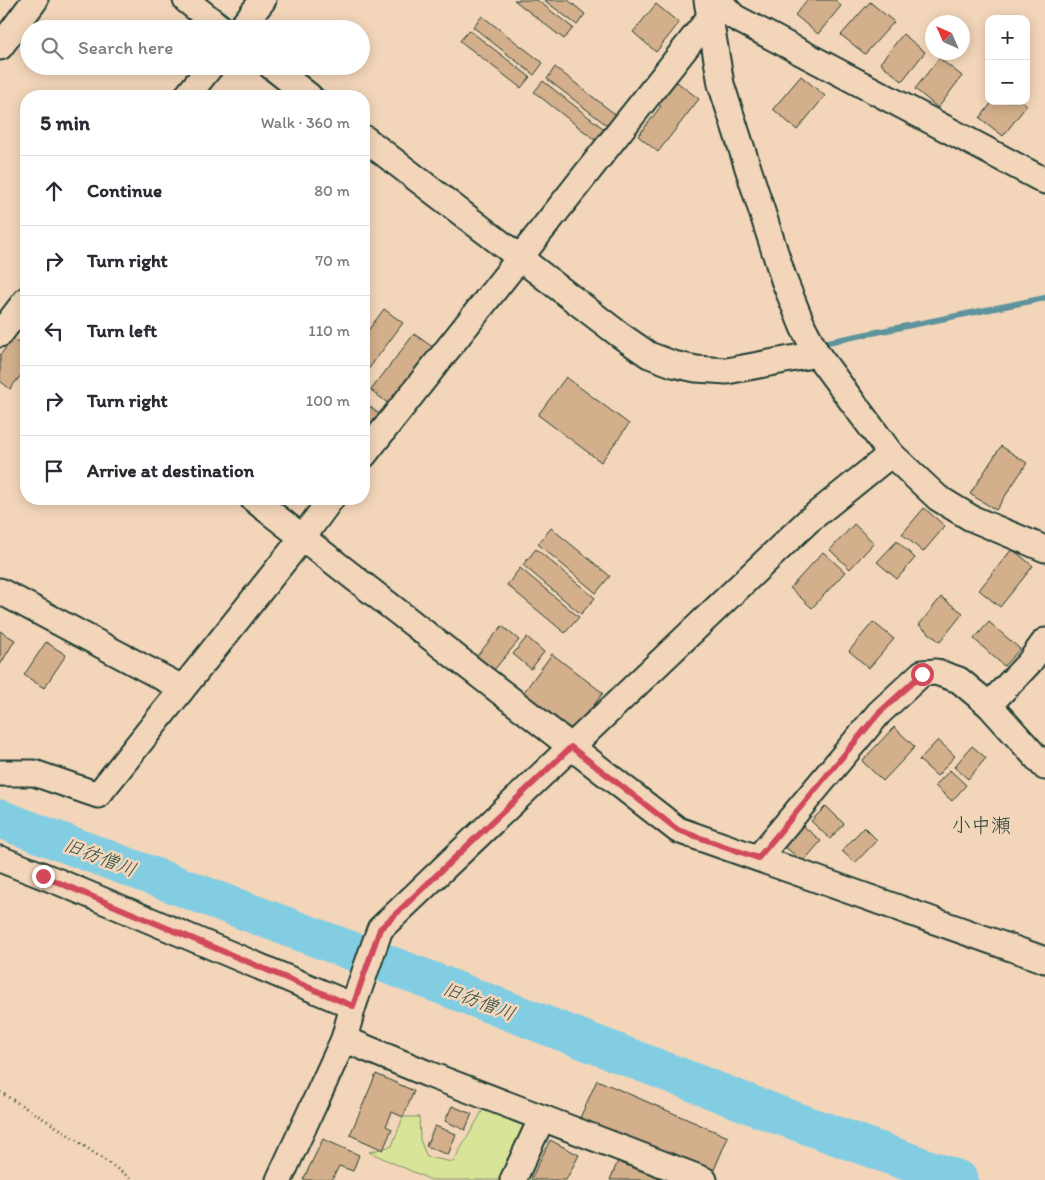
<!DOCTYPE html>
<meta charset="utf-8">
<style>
body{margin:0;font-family:Itim,"Klee One",sans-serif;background:#f7f7f7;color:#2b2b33}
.controls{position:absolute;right:15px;top:15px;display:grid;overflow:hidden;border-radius:10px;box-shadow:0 2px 12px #0003}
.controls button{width:45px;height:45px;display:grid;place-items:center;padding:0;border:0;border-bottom:1px solid #e1e1e2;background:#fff;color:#2b2b33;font:25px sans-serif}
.compass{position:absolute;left:925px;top:15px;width:45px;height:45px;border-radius:50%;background:#fff;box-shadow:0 2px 12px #0003;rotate:315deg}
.stop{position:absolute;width:15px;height:15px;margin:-11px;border:4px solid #d1495b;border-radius:50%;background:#fff}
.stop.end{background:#d1495b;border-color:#fff;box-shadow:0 1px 5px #0008}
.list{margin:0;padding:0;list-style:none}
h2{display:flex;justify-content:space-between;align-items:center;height:65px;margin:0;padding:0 20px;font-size:21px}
h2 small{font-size:16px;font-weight:400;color:#7c7c81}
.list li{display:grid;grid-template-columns:32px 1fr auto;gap:15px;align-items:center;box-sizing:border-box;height:70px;padding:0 20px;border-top:1px solid #e1e1e2}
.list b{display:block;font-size:19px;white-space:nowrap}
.list em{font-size:16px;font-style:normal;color:#7c7c81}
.icon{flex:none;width:28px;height:28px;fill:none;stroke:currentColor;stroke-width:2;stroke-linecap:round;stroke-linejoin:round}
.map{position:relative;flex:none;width:1045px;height:1180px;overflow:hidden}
.search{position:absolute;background:#fff;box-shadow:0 2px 12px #0003;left:20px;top:20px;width:350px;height:55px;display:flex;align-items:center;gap:12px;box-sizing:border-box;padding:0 18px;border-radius:28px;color:#7c7c81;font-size:19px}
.panel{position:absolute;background:#fff;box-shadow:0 2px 12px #0003;left:20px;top:90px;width:350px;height:415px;border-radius:20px}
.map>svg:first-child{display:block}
.green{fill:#d8e497;stroke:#7c9066}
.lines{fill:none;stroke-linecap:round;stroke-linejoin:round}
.stream{stroke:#5b939d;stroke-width:6}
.river{stroke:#83cde3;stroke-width:39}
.building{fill:#d3af8b;stroke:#1f3d34}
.minor-casing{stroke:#1f3d34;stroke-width:29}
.path{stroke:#1f3d34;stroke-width:3;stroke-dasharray:1 4;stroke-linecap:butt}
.minor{stroke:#f3d6b9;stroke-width:25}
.route{stroke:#d1495b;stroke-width:6}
.labels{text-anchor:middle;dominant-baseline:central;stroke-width:5;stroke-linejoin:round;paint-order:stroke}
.water-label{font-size:19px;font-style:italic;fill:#294b46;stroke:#f3d6b9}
.quarter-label{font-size:20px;fill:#1f3d34;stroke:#f3d6b9}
</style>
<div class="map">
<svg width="1045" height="1180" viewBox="0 0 1045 1180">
<rect width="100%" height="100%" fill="#f3d6b9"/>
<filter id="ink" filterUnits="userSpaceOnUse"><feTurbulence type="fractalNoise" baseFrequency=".02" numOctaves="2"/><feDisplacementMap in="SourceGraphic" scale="10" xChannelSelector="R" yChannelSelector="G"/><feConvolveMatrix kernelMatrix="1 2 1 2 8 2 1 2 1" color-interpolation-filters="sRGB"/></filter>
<g filter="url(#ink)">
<polygon class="green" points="483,1110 537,1128 511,1180 431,1180 369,1152 392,1146 403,1117 419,1117 420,1140 427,1157 453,1162"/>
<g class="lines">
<g class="stream">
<polyline points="215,8 237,25"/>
<polyline points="314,86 327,96"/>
<polyline points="818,344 1045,298"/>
</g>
<polyline class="river" points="0,819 400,969 773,1113 959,1180"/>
</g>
<g class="building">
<polygon points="514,0 537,0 573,28 564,39"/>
<polygon points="544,0 568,0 585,14 577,25"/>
<polygon points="807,0 835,0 841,6 818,34 795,15"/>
<polygon points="870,2 894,22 865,54 841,35"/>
<polygon points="656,4 679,23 656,52 633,32"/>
<polygon points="482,16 543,63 534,75 473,27"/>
<polygon points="469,30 530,77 521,88 460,41"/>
<polygon points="903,34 925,52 902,81 880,63"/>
<polygon points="939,58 962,76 938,108 915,89"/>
<polygon points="555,67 616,115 608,126 547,79"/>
<polygon points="801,76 825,96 797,130 773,109"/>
<polygon points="673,79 699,99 658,152 638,136 661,106 655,102"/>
<polygon points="543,81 604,129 595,140 534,92"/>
<polygon points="993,101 1022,101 1027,105 1003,136 980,118"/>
<polygon points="384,309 403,323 364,375 364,336"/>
<polygon points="414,334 434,348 390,405 371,390"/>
<polygon points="13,339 26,349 26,369 10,389 0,381 0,355"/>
<polygon points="566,377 629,424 601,462 538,415"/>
<polygon points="364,402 382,416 364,441"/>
<polygon points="1001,446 1027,463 996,510 970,494"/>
<polygon points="924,508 945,526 923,552 902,534"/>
<polygon points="854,524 874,543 850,569 830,550"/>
<polygon points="551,528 610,576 596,593 538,544"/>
<polygon points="897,541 915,558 897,579 877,562"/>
<polygon points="536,549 595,598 581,614 523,565"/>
<polygon points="1012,549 1033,566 1000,607 979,590"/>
<polygon points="823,552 845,572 812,608 790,588"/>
<polygon points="520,568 579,617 565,633 507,585"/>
<polygon points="941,597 963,613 940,642 919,625"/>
<polygon points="873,622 894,639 869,668 849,651"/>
<polygon points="989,622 1020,649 1004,666 974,639"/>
<polygon points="502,626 519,640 493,671 476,657"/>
<polygon points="0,631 15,640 0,665"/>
<polygon points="527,637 544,652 531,669 513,654"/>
<polygon points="46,642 66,655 44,688 24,675"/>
<polygon points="552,654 603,693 574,731 523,693"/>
<polygon points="894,727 915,747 883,781 862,761"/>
<polygon points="938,740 955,756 937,776 919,760"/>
<polygon points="972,746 986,758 968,779 954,767"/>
<polygon points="950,770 966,785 952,801 935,786"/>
<polygon points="826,806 844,824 830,839 811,821"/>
<polygon points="802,825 821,841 803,862 784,846"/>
<polygon points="864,827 877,840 855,863 842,851"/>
<polygon points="376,1074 414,1091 403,1117 392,1112 386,1126 392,1129 383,1150 350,1135"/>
<polygon points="597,1080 728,1137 711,1177 579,1120"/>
<polygon points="452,1106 472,1114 465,1130 445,1121"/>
<polygon points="435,1126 456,1134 448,1155 426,1146"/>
<polygon points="323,1139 359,1155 353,1171 339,1166 332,1180 303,1180"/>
<polygon points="550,1140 579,1155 566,1180 532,1180 531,1179"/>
<polygon points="618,1161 662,1180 610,1180"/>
</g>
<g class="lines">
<g class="minor-casing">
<g id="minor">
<polyline points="186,0 222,29"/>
<polyline points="707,0 721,84 784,280 803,327 817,354 891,454 938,498 971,518 1045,549"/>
<polyline points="718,0 734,17 1045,181"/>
<polyline points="240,29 263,0"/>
<polyline points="0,47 35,0"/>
<polyline points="271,66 309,96"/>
<polyline points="187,96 211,66"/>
<polyline points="364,138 620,335 649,355 673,364 696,369 727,371 817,354"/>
<polyline points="0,334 26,300"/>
<polyline points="364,455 710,17"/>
<polyline points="253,499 678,830 1045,960"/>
<polyline points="0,591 182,688"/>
<polyline points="989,705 1045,767"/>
<polyline points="0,773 34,773 98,795 303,537 331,499"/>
<polyline points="758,858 879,713 922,673 936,672 959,680 989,705 1029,663 1045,641"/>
<polyline points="0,859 59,882 353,1006"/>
<polyline points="344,1039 428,1074 704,1180"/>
<polyline points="279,1180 344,1039 353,1006 380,929 808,521 891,454"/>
<polyline points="513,1180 542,1118"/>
</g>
</g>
<polyline class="path" points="0,1092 60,1129 133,1180"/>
<use href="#minor" class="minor"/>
</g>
</g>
<g class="lines" filter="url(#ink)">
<polyline class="route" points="43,876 353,1006 380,929 571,747 678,830 758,858 879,713 922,674"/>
</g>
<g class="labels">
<g class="water-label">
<text transform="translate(100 857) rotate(21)">旧彷僧川</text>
<text transform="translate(479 1001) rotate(21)">旧彷僧川</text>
</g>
<g class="quarter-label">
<text x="981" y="825">小中瀬</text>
</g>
</g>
</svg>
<div class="controls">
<button>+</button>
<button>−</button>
</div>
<svg class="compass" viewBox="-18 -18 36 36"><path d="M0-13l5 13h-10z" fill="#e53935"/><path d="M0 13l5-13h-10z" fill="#7c7c81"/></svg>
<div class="stop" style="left:922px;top:674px"></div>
<div class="stop end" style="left:43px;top:876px"></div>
<div class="search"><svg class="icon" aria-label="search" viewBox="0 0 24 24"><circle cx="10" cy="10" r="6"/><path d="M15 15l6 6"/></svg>Search here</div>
<section class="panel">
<h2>5 min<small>Walk · 360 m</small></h2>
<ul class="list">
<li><svg class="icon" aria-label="ahead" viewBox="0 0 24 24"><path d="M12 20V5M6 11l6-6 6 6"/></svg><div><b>Continue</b></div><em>80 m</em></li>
<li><svg class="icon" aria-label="right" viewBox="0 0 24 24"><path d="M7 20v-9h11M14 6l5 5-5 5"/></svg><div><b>Turn right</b></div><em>70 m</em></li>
<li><svg class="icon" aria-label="left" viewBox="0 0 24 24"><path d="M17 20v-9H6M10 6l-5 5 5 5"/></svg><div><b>Turn left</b></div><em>110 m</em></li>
<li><svg class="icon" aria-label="right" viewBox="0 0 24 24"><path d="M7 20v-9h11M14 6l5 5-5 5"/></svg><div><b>Turn right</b></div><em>100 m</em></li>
<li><svg class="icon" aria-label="arrive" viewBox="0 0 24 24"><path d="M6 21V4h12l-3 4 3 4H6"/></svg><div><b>Arrive at destination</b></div></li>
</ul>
</section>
</div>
